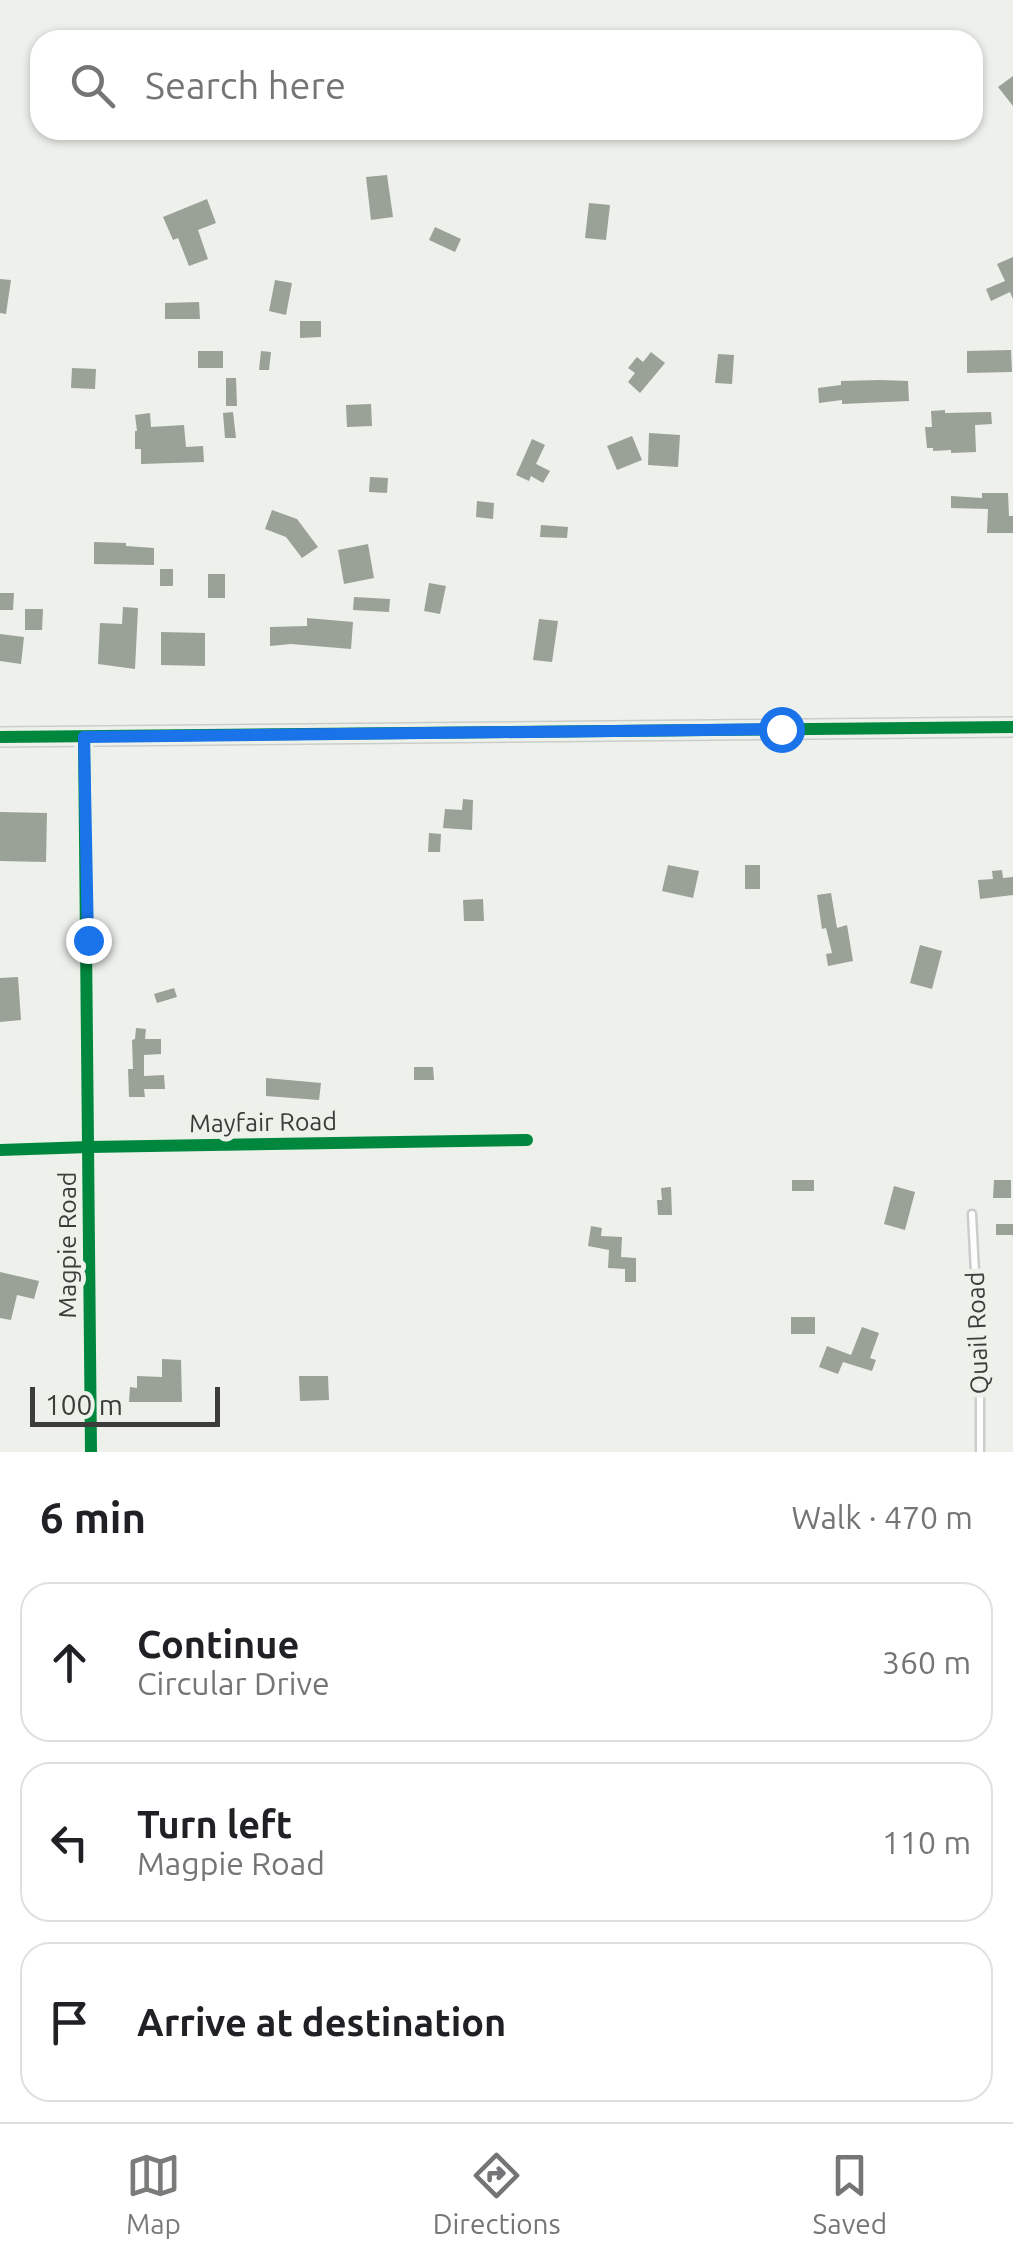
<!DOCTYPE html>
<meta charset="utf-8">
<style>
body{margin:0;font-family:Ubuntu,sans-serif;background:#f6f6f6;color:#202124}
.scale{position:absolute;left:30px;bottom:25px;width:190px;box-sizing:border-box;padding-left:10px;border:5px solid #3c3d3b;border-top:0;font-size:28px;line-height:35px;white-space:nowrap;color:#3c3d3b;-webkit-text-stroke:8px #ecf1ea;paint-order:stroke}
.stop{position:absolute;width:30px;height:30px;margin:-22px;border:8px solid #1a73e8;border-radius:50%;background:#fff}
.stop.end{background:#1a73e8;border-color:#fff;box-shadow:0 2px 10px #0008}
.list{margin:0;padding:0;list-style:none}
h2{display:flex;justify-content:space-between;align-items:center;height:130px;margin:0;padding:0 40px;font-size:42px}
h2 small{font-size:32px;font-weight:400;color:#757577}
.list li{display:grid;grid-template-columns:65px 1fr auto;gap:30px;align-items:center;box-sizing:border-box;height:160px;margin:0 20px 20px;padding:0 20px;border:2px solid #e0e0e0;border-radius:30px}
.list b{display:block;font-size:38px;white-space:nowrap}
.list p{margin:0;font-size:32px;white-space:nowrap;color:#757577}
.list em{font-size:32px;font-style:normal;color:#757577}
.icon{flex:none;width:55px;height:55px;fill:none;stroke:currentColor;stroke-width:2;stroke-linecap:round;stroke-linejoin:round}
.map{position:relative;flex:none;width:1013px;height:1452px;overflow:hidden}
.search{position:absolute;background:#fff;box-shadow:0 2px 8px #0004;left:30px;right:30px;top:30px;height:110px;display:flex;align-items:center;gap:25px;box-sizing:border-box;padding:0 35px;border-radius:30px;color:#757577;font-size:38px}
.sheet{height:670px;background:#fff}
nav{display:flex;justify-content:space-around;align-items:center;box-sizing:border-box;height:140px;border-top:2px solid #e0e0e0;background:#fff;font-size:28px;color:#757577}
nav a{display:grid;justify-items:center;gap:5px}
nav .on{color:#7a7c79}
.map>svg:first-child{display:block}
.building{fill:#9aa196}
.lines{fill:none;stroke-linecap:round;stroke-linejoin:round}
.lane-casing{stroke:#cbcdca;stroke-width:11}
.street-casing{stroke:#cbcdca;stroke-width:18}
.secondary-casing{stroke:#cbcdca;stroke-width:22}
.lane{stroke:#fcfdfc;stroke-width:6}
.street{stroke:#fcfdfc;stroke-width:12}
.secondary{stroke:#eff1ee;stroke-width:18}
.cycleway-casing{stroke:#ecf1ea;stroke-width:19}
.cycleway{stroke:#00873e;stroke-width:12}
.route{stroke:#1a73e8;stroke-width:12}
.labels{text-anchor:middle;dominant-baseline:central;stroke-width:10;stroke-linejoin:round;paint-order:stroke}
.street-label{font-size:25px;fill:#3c3d3b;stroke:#ecf1ea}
</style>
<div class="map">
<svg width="1013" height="1452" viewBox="0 0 1013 1452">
<rect width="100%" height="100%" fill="#edf0eb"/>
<g class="building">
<polygon points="1013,76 1013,106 998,87"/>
<polygon points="387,175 393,217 371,220 366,177"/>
<polygon points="207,199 216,223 198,230 208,259 189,266 178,238 173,240 163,217"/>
<polygon points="589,203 610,205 606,240 585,238"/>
<polygon points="435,227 461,239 455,252 429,240"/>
<polygon points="1013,257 1013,299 1010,292 991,301 986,289 1005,281 997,264"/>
<polygon points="0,279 11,280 6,314 0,313"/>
<polygon points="275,280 292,283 286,315 269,311"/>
<polygon points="199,302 200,319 165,319 165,303"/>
<polygon points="300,321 321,321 321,337 300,338"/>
<polygon points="1011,350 1012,372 967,373 967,351"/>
<rect x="198" y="351" width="25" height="17"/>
<polygon points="261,351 271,352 269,370 259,370"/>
<polygon points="651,352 665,363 640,393 628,382 635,373 628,368 637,357 643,362"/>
<polygon points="718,354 734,355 732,384 715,383"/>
<polygon points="72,368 96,369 95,389 71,388"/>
<polygon points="226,378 236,378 237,406 226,406"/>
<polygon points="880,380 908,381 909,401 842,404 842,400 819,403 818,388 841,385 841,381"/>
<polygon points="371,404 372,426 347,427 346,405"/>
<polygon points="945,410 945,413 991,412 992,424 975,425 976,452 951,453 951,450 933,451 933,448 927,448 925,427 932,427 931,411"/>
<polygon points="233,412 236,438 225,438 223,413"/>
<polygon points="150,413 151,427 184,425 186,447 203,446 204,462 141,464 141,449 135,449 135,431 137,431 135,415"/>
<polygon points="649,433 680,435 678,467 648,465"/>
<polygon points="632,436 642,460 617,470 607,446"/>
<polygon points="532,439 545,445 536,464 550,471 543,483 531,476 529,481 516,475"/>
<polygon points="370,477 388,478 387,493 369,492"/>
<polygon points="982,493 1008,493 1009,516 1013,516 1013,533 987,533 988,509 951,508 951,496 982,498"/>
<polygon points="477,501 494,503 493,519 476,517"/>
<polygon points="272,510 297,519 318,547 302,558 286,537 265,529"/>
<polygon points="541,525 568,527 567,538 540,537"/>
<polygon points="94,542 126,543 126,546 154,548 154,565 94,564"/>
<polygon points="368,544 374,578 344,584 338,550"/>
<rect x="160" y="569" width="13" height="17"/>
<rect x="208" y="574" width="17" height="24"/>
<polygon points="429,583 446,586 440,614 424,611"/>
<polygon points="0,593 14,593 13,610 0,610"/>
<polygon points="354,597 390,599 389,612 353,610"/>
<polygon points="123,607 138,608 135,669 98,664 100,623 122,624"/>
<polygon points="25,609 43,609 42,630 25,630"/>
<polygon points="307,618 353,622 351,649 291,644 270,646 270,627 307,626"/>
<polygon points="539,619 558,621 552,662 533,660"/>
<polygon points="161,632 205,633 205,666 161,665"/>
<polygon points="0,634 24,637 21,664 0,661"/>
<polygon points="463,799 473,800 472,830 443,828 445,809 462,810"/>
<polygon points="0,812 47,813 46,862 0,861"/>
<polygon points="429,833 441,834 440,852 428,852"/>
<polygon points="668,865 699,871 693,898 662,891"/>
<rect x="745" y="865" width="15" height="24"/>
<polygon points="1002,870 1003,878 1013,877 1013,895 980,899 978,880 993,879 992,871"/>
<polygon points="831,893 837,928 847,925 853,961 828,966 826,954 832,953 826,928 822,929 817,895"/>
<polygon points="483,899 484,921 464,921 463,900"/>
<polygon points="920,945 942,951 932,989 910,983"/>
<polygon points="18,977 21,1020 0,1022 0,978"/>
<polygon points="174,988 177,997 157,1003 154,994"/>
<polygon points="136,1028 146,1029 145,1039 161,1039 161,1054 144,1055 144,1076 164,1075 165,1089 144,1089 145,1097 129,1097 128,1069 133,1069 132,1040 135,1039"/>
<polygon points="414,1067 433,1067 434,1080 414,1080"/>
<polygon points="266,1078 321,1083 319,1100 266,1096"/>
<rect x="792" y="1180" width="22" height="11"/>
<polygon points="994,1180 1011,1180 1011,1198 993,1198"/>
<polygon points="894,1186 915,1192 905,1230 884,1224"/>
<polygon points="671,1187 672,1215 658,1215 657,1200 662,1200 661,1188"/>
<rect x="996" y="1224" width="17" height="11"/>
<polygon points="591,1226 602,1228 601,1236 622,1237 621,1257 636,1258 636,1282 625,1282 625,1269 608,1268 609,1250 588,1246"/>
<polygon points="0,1272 39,1281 34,1299 17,1295 11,1320 0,1318"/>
<rect x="791" y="1317" width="24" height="17"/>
<polygon points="862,1327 879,1333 870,1358 876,1360 872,1371 843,1362 838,1374 819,1367 827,1346 851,1355"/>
<polygon points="162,1359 181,1360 182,1402 129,1402 130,1387 137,1388 137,1376 162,1377"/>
<polygon points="299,1376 328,1376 329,1400 300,1401"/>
</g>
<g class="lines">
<g class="lane-casing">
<polyline id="lane" points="972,1214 980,1369 980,1452"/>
</g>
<g class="street-casing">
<g id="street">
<polyline points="84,737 91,1452"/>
<polyline points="0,1150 89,1147 527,1140"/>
</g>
</g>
<g class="secondary-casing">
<polyline id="secondary" points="0,737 1013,727"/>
</g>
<use href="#lane" class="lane"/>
<use href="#street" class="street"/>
<use href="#secondary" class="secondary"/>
<g class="cycleway-casing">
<g id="cycleway">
<polyline points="0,737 1013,727"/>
<polyline points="84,737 91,1452"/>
<polyline points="0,1150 89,1147 527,1140"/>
</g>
</g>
<use href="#cycleway" class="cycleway"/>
</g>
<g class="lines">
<polyline class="route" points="88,940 84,737 781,729"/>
</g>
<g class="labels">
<g class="street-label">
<text transform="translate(263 1122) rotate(-1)">Mayfair Road</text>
<text transform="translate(67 1245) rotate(-90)">Magpie Road</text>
<text transform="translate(977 1333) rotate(-92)">Quail Road</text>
</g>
</g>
</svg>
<div class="scale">100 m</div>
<div class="stop" style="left:781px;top:729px"></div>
<div class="stop end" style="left:88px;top:940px"></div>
<div class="search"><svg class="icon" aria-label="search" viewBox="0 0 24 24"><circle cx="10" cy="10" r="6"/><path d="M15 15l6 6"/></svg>Search here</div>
</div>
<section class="sheet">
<h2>6 min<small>Walk · 470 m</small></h2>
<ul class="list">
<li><svg class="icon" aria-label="ahead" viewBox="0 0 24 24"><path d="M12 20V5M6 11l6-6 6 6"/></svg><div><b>Continue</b><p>Circular Drive</p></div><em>360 m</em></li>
<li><svg class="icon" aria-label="left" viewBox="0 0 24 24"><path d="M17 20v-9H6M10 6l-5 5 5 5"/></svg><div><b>Turn left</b><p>Magpie Road</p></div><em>110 m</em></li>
<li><svg class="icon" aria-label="arrive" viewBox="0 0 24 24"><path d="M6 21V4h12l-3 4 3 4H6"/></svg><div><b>Arrive at destination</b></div></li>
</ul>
</section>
<nav>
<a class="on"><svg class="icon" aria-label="map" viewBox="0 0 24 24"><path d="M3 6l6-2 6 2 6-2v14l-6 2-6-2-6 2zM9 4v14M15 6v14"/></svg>Map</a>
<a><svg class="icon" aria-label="directions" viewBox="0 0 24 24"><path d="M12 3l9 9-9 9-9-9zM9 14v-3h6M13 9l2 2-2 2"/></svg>Directions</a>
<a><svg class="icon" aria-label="saved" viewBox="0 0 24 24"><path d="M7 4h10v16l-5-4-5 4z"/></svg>Saved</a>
</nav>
